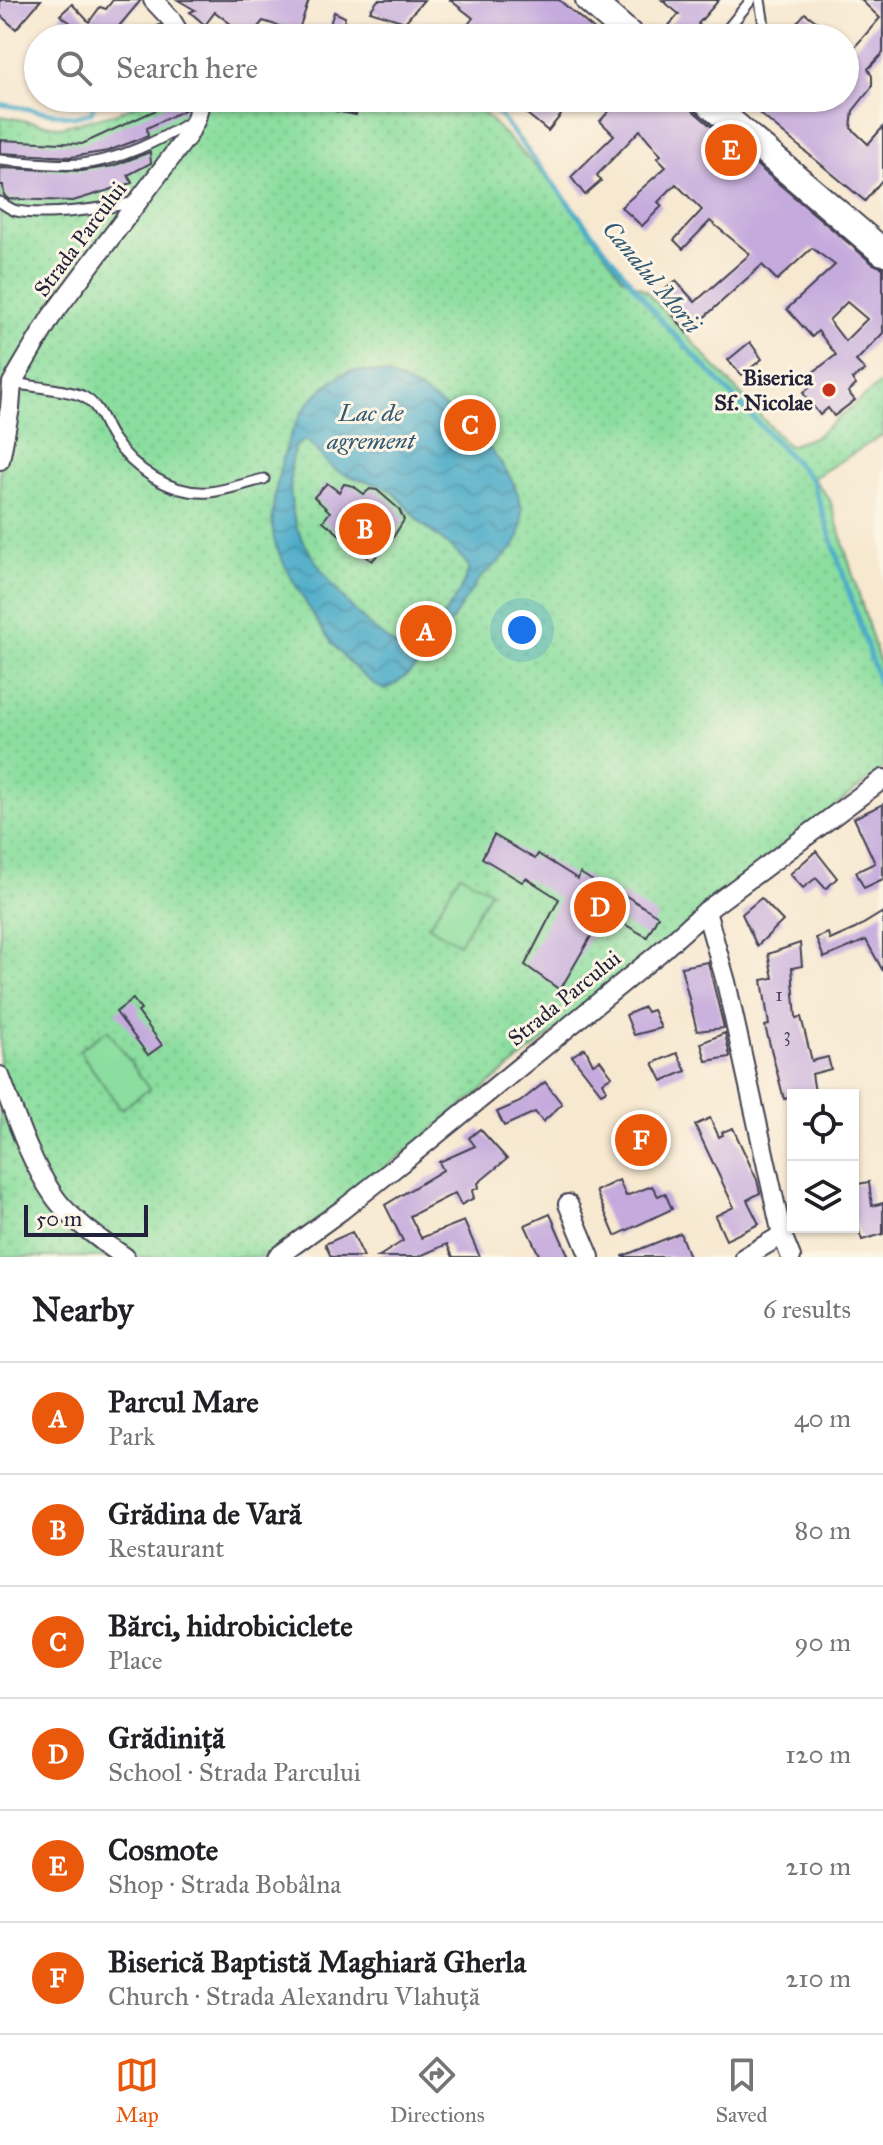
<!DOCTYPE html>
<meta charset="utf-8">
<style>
body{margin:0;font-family:"IM FELL Great Primer",serif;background:#f2f2f2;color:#202124}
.controls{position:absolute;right:24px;bottom:24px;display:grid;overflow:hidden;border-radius:0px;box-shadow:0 2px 6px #0004}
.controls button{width:72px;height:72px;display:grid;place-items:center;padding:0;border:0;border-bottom:2px solid #e0e0e0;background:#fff;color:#202124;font:40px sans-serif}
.scale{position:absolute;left:24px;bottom:20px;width:124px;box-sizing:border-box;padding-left:8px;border:4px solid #22223b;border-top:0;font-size:22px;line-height:28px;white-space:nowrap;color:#22223b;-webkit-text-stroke:6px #fcf5e5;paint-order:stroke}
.you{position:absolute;left:522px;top:630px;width:28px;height:28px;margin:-20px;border:6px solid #fff;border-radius:50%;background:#1a73e8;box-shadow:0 0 0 12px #1a73e833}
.badge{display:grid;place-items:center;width:52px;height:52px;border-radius:50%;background:#ea580c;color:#fff;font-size:26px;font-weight:700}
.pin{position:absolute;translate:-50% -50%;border:4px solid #fff;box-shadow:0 2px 8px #0006}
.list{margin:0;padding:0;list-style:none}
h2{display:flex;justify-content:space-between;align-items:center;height:104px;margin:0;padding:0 32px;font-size:34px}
h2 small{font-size:26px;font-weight:400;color:#757577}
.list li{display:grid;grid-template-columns:52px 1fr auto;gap:24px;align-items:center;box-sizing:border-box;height:112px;padding:0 32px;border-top:2px solid #e0e0e0}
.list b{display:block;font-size:30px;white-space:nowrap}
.list p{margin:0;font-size:26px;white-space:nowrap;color:#757577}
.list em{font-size:26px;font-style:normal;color:#757577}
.icon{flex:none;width:44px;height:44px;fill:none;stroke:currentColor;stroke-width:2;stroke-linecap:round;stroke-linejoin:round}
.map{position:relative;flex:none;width:883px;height:1257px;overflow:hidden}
.search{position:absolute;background:#fff;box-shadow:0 2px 6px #0004;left:24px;right:24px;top:24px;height:88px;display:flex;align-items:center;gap:20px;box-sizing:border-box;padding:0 28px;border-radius:44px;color:#757577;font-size:30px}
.sheet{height:776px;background:#fff}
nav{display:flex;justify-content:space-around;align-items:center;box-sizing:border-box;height:112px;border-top:2px solid #e0e0e0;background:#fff;font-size:22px;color:#757577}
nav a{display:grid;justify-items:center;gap:4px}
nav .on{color:#ea580c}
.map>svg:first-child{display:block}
.green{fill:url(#green-dots);stroke:#56806d;stroke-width:2}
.pitch{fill:#8bde9f;stroke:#56806d;stroke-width:2}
.water{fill:url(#water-waves);stroke:#366682;stroke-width:2;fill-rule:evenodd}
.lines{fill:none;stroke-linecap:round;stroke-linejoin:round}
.stream{stroke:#49abc8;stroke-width:5}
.building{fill:#c5aadd;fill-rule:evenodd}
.service-casing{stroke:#424051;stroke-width:13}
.minor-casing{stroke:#424051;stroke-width:22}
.secondary-casing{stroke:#424051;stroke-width:30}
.service{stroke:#fff;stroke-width:9}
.minor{stroke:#fff;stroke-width:18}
.secondary{stroke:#fff;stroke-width:26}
.poi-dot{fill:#c8321e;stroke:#fcf5e5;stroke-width:3}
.labels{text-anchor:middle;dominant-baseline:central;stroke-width:6;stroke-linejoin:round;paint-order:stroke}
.number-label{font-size:18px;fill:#4b4464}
.street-label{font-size:22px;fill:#22223b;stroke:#fcf5e5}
.poi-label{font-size:22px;font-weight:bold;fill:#22223b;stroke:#fcf5e5;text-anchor:end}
.water-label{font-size:24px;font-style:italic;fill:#325973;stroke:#fcf5e5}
</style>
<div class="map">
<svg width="883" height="1257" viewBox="0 0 883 1257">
<defs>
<pattern id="green-dots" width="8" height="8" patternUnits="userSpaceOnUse" patternTransform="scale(2)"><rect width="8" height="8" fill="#8bde9f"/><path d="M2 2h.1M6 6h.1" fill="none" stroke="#78be8a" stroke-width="1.8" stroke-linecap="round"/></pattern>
<pattern id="water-waves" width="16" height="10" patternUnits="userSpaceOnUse" patternTransform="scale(2)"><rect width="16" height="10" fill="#49abc8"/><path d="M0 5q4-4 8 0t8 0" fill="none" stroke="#3c8ba4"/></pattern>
</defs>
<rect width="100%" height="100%" fill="#fcf5e5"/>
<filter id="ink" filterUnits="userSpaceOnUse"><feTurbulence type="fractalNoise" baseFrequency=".0125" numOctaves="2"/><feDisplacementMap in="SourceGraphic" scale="16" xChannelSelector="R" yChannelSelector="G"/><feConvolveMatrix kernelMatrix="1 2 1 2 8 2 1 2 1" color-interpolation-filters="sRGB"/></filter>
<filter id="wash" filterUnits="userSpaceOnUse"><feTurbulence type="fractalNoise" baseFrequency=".006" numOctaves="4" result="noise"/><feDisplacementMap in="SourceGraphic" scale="32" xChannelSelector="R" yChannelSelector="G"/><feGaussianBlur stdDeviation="1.8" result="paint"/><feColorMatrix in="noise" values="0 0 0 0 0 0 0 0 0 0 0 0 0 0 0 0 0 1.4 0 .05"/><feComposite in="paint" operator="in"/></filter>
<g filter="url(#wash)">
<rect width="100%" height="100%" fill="#f7e8d0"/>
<polygon class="green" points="152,98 462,98 486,115 568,200 622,277 645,290 788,446 815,437 883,381 883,435 813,478 830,500 883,674 883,768 359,1189 267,1257 0,1257 0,116 61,127 117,113"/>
<g class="pitch">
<polygon points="460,874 490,891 459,944 429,926"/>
<polygon points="108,1030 149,1089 121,1109 79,1050"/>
</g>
<path class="water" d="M349 371C359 371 370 371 380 373 430 385 525 462 522 519 521 526 520 536 517 542 507 559 490 566 478 581 450 619 429 669 384 690 342 666 318 625 295 584 287 569 278 555 274 539 270 518 274 499 278 478 288 432 304 393 349 371ZM305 440C318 447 323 462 335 470 351 480 372 480 388 489 401 497 408 510 419 521 435 537 457 548 469 567 462 597 431 636 403 648 370 638 304 555 295 522 289 500 288 469 295 447Z"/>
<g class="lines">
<g class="stream">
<polyline points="486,98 659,318 812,480 883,695"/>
<polyline points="0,104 74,117 91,113 95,101 102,98"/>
</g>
</g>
<g id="blocks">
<g class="building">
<polygon points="0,0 41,0 16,29 0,15"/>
<polygon points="113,0 141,0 109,38 91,38 60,15 72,4 89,22 100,7 106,9"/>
<polygon points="178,0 309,0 298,32 263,21 249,38 215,12 205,25 190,12 195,10"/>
<polygon points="378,0 424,0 405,22 370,11"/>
<polygon points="450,0 559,0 604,38 471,38 462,32 473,18"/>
<polygon points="662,0 719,0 698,24 715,38 672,38 664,31 679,14"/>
<polygon points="861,0 883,0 883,53 868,69 872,76 872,87 853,111 851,128 868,144 883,127 883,179 865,201 741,98 845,98 845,43 853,49 880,18"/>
<polygon points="334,12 345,17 342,34 327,34"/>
<polygon points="805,13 839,38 785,38"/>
<polygon points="160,25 168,38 128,38"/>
<polygon points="182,98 189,98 186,109 147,128 148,136 108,151 71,157 0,153 0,140 82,144"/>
<polygon points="338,98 359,98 356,115 335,111"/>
<polygon points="537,98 559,98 553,106 561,115 548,131 526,113"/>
<path d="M605 98H678L873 264 883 268V333L856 361 865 370 852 379 856 385 848 392 855 400 834 416 828 408 820 415 803 393 810 387 804 379 836 355 818 331 812 337 787 309 835 265 812 248 777 280 762 265 687 333 658 295 676 281 695 302 750 254 710 221 683 249 674 240 702 210 676 184 658 202 662 206 642 226 621 207 666 167 657 158 661 155 640 130 597 175 601 181 585 195 571 177 614 135 600 121 614 106ZM847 302 867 319 845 341 829 320Z"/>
<polygon points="150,152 151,163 128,175 132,183 73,201 8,199 4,195 3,185 0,185 0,168 82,171 113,166"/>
<polygon points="750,342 762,359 742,375 728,360"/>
<polygon points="327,483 339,492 344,484 353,486 364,494 370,489 377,490 399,509 404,520 394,536 372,561 323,521 330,512 314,497"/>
<polygon points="883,804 883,879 864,888 856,872 875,863 854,818"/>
<polygon points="494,835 535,859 538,854 578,879 580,873 620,898 623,894 658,916 647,937 612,917 605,927 598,924 560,990 525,965 559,899 526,878 522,882 482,858"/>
<polygon points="816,851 837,878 826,889 816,878 803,888 790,874"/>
<polygon points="761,898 783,921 757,946 742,914"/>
<polygon points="883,912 883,971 866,940 824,958 816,938 828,933 830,940 855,929"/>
<polygon points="800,943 802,966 792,968 796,1018 801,1017 812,1061 828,1057 831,1069 812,1074 815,1092 784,1099 765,1026 769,1025 762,980 773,978 768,954"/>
<polygon points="708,962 724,1028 697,1031 681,967"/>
<polygon points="133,999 141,1010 138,1012 162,1045 148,1055 116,1012"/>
<polygon points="644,1007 647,1012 653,1010 661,1028 634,1035 626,1015"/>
<polygon points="725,1033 730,1057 706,1061 701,1043"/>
<polygon points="585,1048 593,1064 600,1060 612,1076 603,1082 607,1090 601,1093 572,1056"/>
<polygon points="677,1053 686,1071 662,1081 653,1063"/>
<polygon points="545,1082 562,1104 543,1122 535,1112 504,1126 497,1112 520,1102"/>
<polygon points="710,1118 719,1137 723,1135 722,1132 733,1128 757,1180 760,1193 747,1200 759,1224 726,1240 715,1216 734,1207 695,1125"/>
<polygon points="656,1123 658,1129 664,1127 669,1137 664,1140 667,1144 630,1160 621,1138"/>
<polygon points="480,1129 507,1159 478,1183 479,1187 472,1191 474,1198 461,1205 455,1193 410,1216 421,1238 464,1221 480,1257 453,1257 447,1244 418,1257 378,1257 403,1241 385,1205 443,1170 439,1162 475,1146 469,1138"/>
<polygon points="619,1180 626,1196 652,1186 658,1196 665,1193 672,1209 615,1236 596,1191"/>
<polygon points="869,1182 872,1206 883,1203 883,1234 862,1240 853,1214 853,1185"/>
<polygon points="550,1214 569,1257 540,1257 525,1225"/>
<polygon points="352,1232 364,1257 331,1257 325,1244"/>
<polygon points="680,1233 689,1257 623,1257 623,1256"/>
</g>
</g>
</g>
<g filter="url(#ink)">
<use href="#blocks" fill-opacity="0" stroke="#424051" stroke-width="2"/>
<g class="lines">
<g class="service-casing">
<g id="service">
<polyline points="760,0 766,38"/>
<polyline points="725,32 751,0"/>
<path d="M0 160C26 162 55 166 81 164 121 160 158 141 192 121"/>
<path d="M0 202C5 205 11 210 17 211 48 217 106 208 137 202"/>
<path d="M12 383C28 386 72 390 84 397 100 406 103 423 112 437 133 469 170 495 210 492 227 490 246 483 264 479"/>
</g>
</g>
<g class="minor-casing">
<g id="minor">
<polyline points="153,0 170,18 182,38"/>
<polyline points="0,460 10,408 12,383 51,317 188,135 196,119 201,98"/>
<polyline points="706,911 726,982 782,1235 791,1257"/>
<path d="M0 1076C16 1117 29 1160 54 1196 67 1216 105 1244 125 1257"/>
<polyline points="568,1204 590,1257"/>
<polyline points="277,1257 342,1210 415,1152 658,954 706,911 883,779"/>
<polyline points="745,1257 782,1235"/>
</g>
</g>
<g class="secondary-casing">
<g id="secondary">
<polyline points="589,0 633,38"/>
<polyline points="703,98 883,252"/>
</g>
</g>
<use href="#service" class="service"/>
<use href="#minor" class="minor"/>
<use href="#secondary" class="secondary"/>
</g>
</g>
<circle class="poi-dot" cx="829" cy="390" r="8"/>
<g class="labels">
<g class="number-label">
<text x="779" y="995">1</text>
<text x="787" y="1035">3</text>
</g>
<g class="street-label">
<text transform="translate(80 239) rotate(-53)">Strada Parcului</text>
<text transform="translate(564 998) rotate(-39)">Strada Parcului</text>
</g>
<g class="poi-label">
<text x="813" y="377">Biserica<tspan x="813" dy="25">Sf. Nicolae</tspan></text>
</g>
<g class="water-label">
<text transform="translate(652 277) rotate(50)">Canalul Morii</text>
<text x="371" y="413">Lac de<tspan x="371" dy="28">agrement</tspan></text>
</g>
</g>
</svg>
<div class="controls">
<button><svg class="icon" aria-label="locate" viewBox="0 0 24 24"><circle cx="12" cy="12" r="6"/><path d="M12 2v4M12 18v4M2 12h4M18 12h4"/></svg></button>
<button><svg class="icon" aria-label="layers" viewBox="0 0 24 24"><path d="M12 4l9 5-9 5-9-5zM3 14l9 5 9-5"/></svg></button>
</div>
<div class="scale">50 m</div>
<div class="you"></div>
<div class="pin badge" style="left:426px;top:631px">A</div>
<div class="pin badge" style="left:365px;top:529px">B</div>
<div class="pin badge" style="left:470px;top:425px">C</div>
<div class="pin badge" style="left:600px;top:907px">D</div>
<div class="pin badge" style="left:731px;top:150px">E</div>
<div class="pin badge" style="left:641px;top:1140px">F</div>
<div class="search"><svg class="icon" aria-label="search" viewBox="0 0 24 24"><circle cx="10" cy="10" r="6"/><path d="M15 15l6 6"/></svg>Search here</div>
</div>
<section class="sheet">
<h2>Nearby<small>6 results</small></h2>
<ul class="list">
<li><span class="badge">A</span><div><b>Parcul Mare</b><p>Park</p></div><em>40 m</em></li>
<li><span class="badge">B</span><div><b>Grădina de Vară</b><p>Restaurant</p></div><em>80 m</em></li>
<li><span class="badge">C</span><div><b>Bărci, hidrobiciclete</b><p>Place</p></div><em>90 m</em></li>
<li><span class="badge">D</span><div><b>Grădiniță</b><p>School · Strada Parcului</p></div><em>120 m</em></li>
<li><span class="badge">E</span><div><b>Cosmote</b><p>Shop · Strada Bobâlna</p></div><em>210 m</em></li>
<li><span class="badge">F</span><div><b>Biserică Baptistă Maghiară Gherla</b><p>Church · Strada Alexandru Vlahuță</p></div><em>210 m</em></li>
</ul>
</section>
<nav>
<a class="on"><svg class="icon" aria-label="map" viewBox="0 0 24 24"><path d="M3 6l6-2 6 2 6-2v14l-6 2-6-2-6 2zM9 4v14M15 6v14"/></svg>Map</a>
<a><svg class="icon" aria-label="directions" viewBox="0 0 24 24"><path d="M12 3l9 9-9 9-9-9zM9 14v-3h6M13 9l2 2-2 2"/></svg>Directions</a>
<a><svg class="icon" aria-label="saved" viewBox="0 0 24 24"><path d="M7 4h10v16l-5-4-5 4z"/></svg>Saved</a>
</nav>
